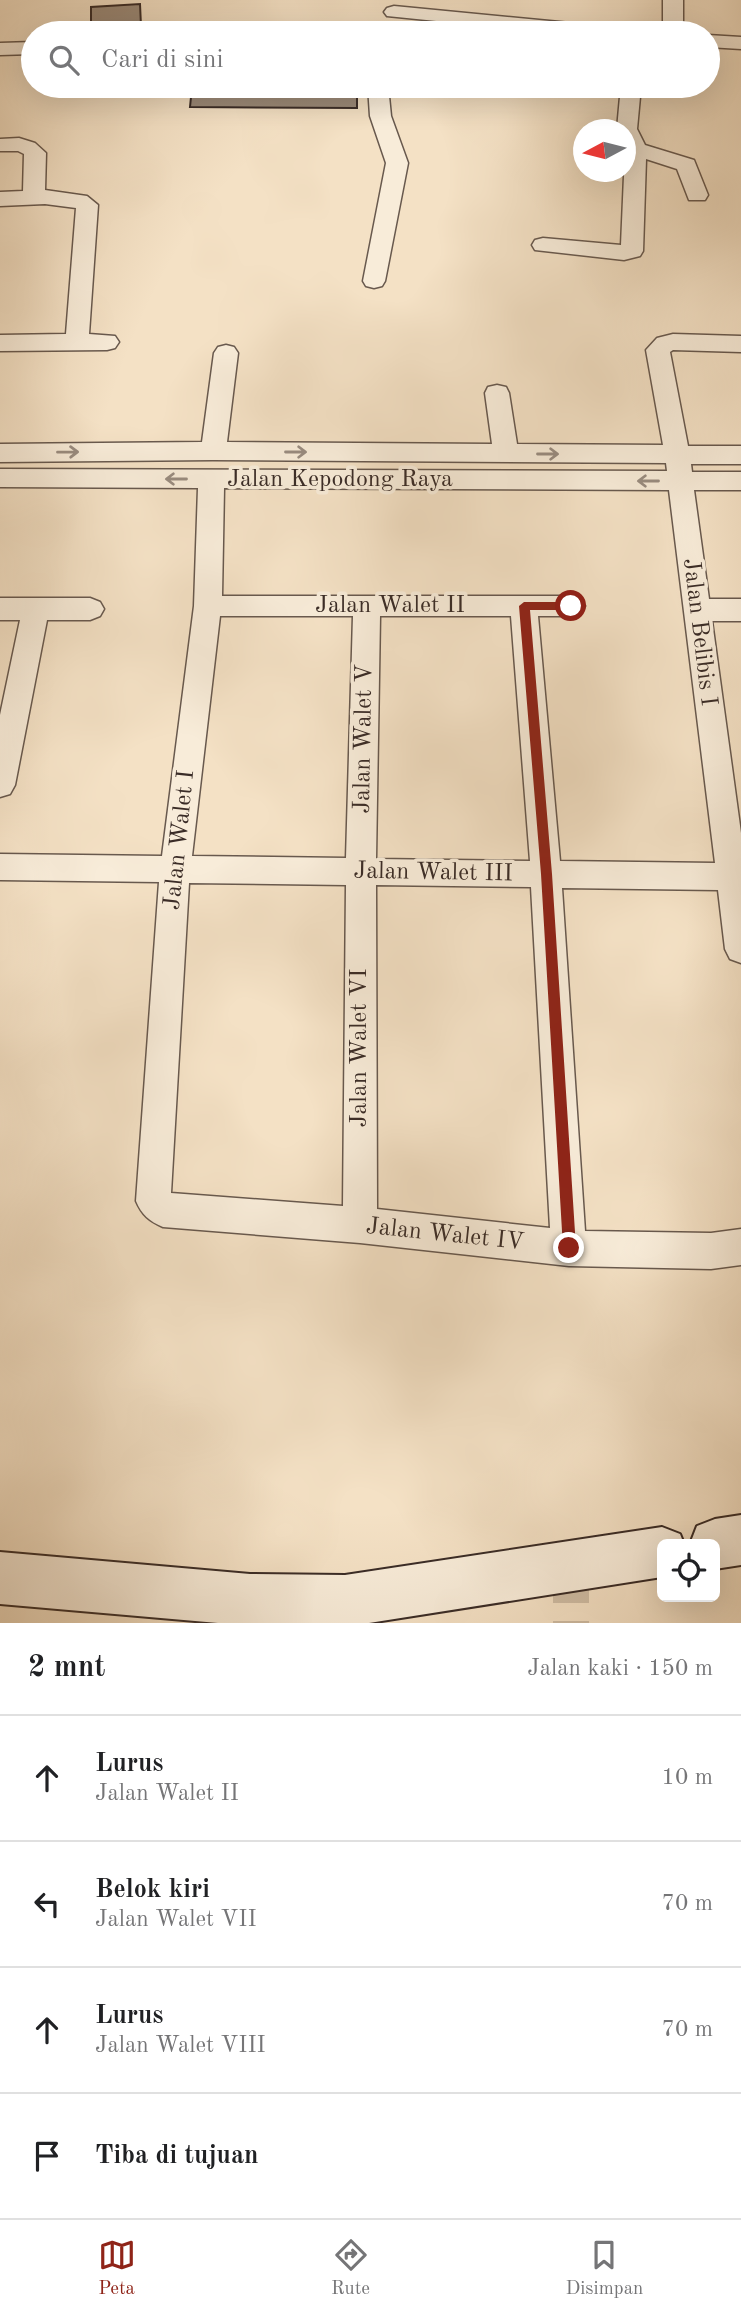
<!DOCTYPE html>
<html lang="id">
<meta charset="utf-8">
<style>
body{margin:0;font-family:"Old Standard TT",serif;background:#f2f2f2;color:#202124}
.controls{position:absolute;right:21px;bottom:21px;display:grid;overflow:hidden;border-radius:10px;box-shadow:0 7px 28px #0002}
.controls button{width:63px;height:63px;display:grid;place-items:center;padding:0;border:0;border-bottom:2px solid #e0e0e0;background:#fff;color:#202124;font:35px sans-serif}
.compass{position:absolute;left:573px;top:119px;width:63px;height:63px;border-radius:50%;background:#fff;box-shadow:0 7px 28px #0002;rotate:263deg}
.stop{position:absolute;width:21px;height:21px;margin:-16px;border:5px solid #8f2418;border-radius:50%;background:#fff}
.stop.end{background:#8f2418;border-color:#fff;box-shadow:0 2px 7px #0008}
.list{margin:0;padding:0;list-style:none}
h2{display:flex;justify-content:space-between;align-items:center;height:91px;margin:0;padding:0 28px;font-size:30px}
h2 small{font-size:23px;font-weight:400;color:#757577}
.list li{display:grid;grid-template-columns:46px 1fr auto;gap:21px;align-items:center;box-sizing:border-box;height:126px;padding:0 28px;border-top:2px solid #e0e0e0}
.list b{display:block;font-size:26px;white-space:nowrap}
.list p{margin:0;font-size:23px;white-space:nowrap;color:#757577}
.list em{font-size:23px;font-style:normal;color:#757577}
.icon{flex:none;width:38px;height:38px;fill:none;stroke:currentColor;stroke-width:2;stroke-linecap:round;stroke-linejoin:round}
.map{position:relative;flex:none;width:741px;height:1623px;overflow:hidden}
.search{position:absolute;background:#fff;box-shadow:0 7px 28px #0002;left:21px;right:21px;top:21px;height:77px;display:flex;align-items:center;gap:18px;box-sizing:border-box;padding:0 24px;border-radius:38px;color:#757577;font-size:26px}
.sheet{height:595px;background:#fff}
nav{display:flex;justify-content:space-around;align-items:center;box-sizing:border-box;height:98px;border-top:2px solid #e0e0e0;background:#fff;font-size:19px;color:#757577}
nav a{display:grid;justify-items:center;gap:4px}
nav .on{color:#8f2418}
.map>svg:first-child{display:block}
.building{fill:#9b8a79;stroke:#3a2c27;stroke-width:2}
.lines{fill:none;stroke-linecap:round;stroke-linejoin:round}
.street-tunnel{stroke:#cfbda5;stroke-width:36;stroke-dasharray:36 18;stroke-linecap:butt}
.street-casing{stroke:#68594e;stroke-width:3}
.secondary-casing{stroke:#3a2c27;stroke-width:4}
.street{fill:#f8ecd9;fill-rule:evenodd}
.secondary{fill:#f8ecd9;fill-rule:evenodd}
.oneway{stroke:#998c80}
.route{fill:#8f2418}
.labels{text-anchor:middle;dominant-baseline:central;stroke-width:7;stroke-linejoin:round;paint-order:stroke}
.street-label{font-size:24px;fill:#3a2c27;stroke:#f8ecd9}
</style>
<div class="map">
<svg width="741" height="1623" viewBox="0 0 741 1623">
<rect width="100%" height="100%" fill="#f4e1c5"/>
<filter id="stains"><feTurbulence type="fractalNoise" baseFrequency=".00286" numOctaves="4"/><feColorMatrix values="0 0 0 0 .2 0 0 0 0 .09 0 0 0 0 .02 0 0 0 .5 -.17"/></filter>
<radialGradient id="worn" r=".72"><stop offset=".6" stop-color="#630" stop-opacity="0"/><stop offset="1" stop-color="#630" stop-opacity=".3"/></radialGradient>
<g class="building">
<polygon points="140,4 141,26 91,29 91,7"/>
<polygon points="192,87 357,88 357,108 190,107"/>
</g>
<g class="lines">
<polyline class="street-tunnel" points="571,1567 571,1623"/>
<g class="street-casing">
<g id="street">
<rect x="663" y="0" width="20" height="33"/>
<polygon points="394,6 612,27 619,29 622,33 553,33 387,16 384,12 387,8"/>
<polygon points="390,26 397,28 399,33 358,33 361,29"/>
<polygon points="708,35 741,37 741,49 708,47"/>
<polygon points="33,42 33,54 0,55 0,43"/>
<polygon points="368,86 388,86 391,116 408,163 385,281 382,286 374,288 366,286 363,281 386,163 370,116"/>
<polygon points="621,86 641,86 637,129 645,145 694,160 708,195 705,200 689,200 677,169 646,159 643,251 640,256 624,260 535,250 532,245 535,240 543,238 621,245 626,130 617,129"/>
<polygon points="19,138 35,143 46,153 45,190 87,196 98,205 89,334 115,336 119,342 115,348 107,350 0,351 0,335 66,334 76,208 45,204 0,206 0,192 23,191 24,154 18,151 0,151 0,139"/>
<path d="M673 334 741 336V352L673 350 670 352 688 446H741V464H691L692 472H741V490H694L709 599H741V621H712L741 833V963L730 959 725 949 718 890 562 888 585 1231 711 1233 741 1229V1265L711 1269 569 1266 360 1243 163 1227C149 1221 142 1215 136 1201L159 882 0 880V854L162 856 194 606 198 488 0 487V469L667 471 666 463 213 460 0 462V444L202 442 214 353 218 347 226 345 234 347 238 353 227 442 492 444 485 393 488 387 497 385 506 387 509 393 517 444 663 445 646 350 657 338ZM224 488 669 490 715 863 560 861 538 616H571L581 613 585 606 581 599 571 596H222ZM220 616H353L346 858 192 856ZM380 616H511L530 861 376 859ZM189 883 346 885 343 1206 171 1193ZM376 885 531 887 550 1228 377 1209Z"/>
<polygon points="0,598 90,598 100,602 104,609 100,616 90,620 47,620 15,785 10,794 0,797 0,715 20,620 0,620"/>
</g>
</g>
<g class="secondary-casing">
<g id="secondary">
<polygon points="741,1515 741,1565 715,1569 715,1544 690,1544 697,1526 715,1519"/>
<polygon points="662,1527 680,1534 684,1544 662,1544 662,1577 369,1623 218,1623 0,1604 0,1552 250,1574 345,1575"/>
</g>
</g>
<use href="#street" class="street"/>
<use href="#secondary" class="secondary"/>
</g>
<defs><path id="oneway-shaft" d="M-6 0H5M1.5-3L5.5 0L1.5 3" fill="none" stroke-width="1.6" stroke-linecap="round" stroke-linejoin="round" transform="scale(1.75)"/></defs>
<g class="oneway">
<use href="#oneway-shaft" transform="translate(68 452) rotate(-1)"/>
<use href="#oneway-shaft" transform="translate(296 452)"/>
<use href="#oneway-shaft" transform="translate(548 454)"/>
<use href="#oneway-shaft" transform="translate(176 479) rotate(-180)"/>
<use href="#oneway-shaft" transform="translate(648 481) rotate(-180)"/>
</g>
<polygon class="route" points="524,602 571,602 577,606 571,610 530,610 552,874 576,1248 569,1255 563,1248 541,874 519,606"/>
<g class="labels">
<g class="street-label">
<text x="340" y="480">Jalan Kepodong Raya</text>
<text x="390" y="606">Jalan Walet II</text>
<text transform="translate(699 632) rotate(83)">Jalan Belibis I</text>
<text transform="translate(364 739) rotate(-89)">Jalan Walet V</text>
<text transform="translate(180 840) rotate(-84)">Jalan Walet I</text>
<text transform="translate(433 873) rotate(1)">Jalan Walet III</text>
<text transform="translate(360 1048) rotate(-90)">Jalan Walet VI</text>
<text transform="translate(445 1235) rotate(6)">Jalan Walet IV</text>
</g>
</g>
<rect width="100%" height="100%" filter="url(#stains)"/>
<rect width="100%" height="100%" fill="url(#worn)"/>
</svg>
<div class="controls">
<button><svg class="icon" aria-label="locate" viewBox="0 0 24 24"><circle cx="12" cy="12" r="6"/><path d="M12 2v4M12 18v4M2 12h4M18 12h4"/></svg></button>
</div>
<svg class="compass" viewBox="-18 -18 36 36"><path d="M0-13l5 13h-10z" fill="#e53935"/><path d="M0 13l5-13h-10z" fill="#757577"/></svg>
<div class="stop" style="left:571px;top:606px"></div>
<div class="stop end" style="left:569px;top:1248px"></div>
<div class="search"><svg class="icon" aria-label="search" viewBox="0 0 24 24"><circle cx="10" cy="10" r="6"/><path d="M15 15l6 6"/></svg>Cari di sini</div>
</div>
<section class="sheet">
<h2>2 mnt<small>Jalan kaki · 150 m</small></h2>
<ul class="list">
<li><svg class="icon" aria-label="ahead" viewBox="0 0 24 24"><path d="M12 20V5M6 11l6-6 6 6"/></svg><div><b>Lurus</b><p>Jalan Walet II</p></div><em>10 m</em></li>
<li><svg class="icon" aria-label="left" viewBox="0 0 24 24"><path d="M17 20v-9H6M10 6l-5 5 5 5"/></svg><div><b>Belok kiri</b><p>Jalan Walet VII</p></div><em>70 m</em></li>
<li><svg class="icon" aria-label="ahead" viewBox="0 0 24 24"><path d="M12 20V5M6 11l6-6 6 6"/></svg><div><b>Lurus</b><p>Jalan Walet VIII</p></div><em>70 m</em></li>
<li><svg class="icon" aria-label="arrive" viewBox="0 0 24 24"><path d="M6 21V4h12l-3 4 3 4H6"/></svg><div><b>Tiba di tujuan</b></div></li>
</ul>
</section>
<nav>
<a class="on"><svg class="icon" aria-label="map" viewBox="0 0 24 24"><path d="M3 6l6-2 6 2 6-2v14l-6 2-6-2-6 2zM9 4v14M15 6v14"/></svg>Peta</a>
<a><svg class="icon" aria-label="directions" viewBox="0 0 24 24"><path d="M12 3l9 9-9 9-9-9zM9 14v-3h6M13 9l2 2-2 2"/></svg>Rute</a>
<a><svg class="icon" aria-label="saved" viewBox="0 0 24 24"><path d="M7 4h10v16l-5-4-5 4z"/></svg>Disimpan</a>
</nav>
